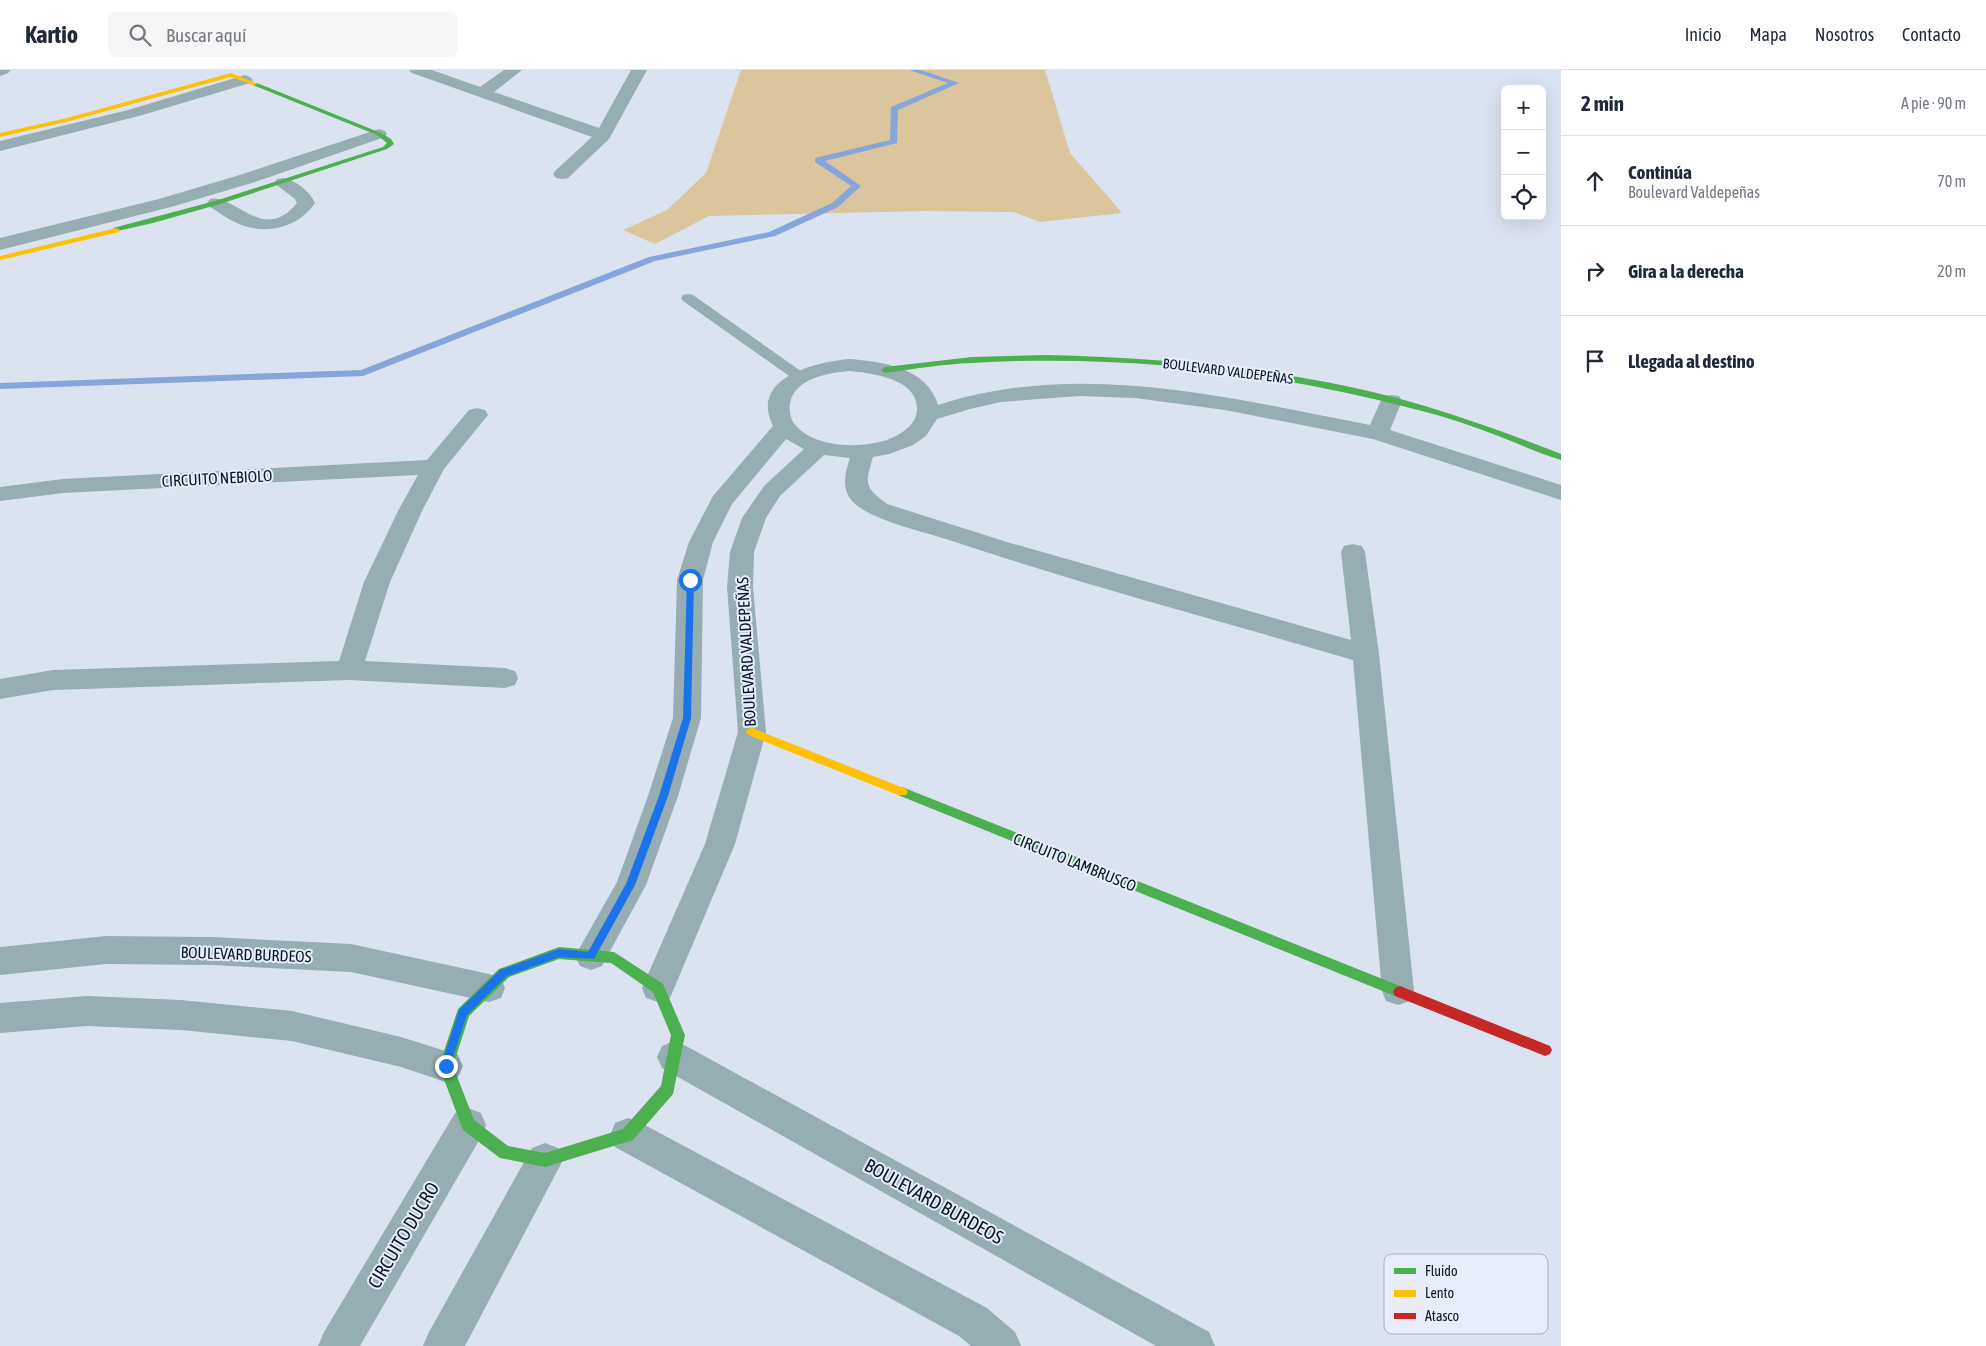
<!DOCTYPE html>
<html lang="es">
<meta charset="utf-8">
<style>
body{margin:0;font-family:"Asap Condensed",sans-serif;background:#f6f6f7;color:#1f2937}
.controls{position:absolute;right:15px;top:15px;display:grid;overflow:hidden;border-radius:8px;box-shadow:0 5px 20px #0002}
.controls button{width:45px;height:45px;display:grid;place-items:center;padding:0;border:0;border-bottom:1px solid #e0e1e3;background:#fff;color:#1f2937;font:25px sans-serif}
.stop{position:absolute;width:15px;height:15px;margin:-11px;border:4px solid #1a73e8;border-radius:50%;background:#fff}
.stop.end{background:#1a73e8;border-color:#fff;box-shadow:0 1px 5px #0008}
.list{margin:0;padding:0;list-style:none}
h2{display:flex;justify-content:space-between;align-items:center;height:65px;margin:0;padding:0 20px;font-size:21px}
h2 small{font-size:16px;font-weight:400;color:#747a83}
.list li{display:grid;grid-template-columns:32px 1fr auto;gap:15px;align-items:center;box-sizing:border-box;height:90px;padding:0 20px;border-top:1px solid #e0e1e3}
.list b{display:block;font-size:19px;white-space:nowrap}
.list p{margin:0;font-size:16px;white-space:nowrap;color:#747a83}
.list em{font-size:16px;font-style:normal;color:#747a83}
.icon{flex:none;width:28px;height:28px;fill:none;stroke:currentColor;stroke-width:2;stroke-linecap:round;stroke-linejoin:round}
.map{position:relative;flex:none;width:1561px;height:1276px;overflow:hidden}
header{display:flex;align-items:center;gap:30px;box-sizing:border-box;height:70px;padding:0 25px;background:#fff;border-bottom:1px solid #e0e1e3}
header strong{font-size:24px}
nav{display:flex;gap:28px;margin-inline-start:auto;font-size:18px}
.search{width:350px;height:45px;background:#f6f6f7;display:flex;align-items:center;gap:12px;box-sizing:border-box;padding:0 18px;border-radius:8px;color:#747a83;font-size:19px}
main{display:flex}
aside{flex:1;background:#fff}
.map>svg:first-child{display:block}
.green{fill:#dac59d}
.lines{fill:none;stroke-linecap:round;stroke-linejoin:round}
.stream{fill:#86a5db;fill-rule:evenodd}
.lane{fill:#96adb1;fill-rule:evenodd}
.street{fill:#96adb1;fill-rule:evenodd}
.fast{fill:#4caf50;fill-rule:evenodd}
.slow{fill:#ffc107;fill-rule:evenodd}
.jam{fill:#c62828;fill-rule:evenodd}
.route{fill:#1a73e8}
.labels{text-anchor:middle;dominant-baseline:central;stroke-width:4;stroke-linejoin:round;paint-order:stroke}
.far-street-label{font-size:14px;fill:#091428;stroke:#e7eefa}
.street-label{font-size:16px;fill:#091428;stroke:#e7eefa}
.near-street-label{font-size:19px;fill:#091428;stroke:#e7eefa}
.key{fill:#e7eefa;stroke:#a4adbb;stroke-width:1}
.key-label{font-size:14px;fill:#091428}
</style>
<header>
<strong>Kartio</strong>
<div class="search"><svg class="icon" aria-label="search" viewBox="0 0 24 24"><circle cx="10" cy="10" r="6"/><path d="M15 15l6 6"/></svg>Buscar aquí</div>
<nav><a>Inicio</a><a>Mapa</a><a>Nosotros</a><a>Contacto</a></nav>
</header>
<main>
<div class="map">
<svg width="1561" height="1276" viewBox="0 0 1561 1276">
<rect width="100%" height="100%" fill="#dce3f0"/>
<polygon class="green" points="741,0 1045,0 1070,83 1122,143 1040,152 1013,142 925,141 709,146 655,174 623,160 667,140 706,103"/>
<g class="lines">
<polygon class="stream" points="909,0 921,0 959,13 898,40 897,73 825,91 861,116 838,137 775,166 655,191 363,306 0,319 0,313 361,300 649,187 769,162 832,133 851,116 815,92 815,88 890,70 891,37 948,13"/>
<polygon class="lane" points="688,224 693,225 805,304 808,307 805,310 795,310 683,231 681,228 683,225"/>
<g class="street">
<polygon points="0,0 11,0 8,3 0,6"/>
<polygon points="409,0 432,0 480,17 504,0 522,0 494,22 599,58 631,0 647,0 609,69 568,108 562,109 556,108 553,104 556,100 592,67 412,3"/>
<polygon points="245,5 250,7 253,10 250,13 139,46 0,81 0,71 128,40"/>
<polygon points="379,59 385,61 387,64 385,67 255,112 171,137 0,180 0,168 159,129 243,104"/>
<path d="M283 108C296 111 309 120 315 133 298 158 265 166 237 153 227 149 219 142 210 137L207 133 210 129C235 123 263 175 297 133L295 129 274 113 277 109Z"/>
<path d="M849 289C882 292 927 297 938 335 1079 289 1230 328 1370 355L1383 326 1391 325 1399 326 1402 331 1390 360 1561 415V430L1373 369 1225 340 1135 328 1080 326 1001 332 970 339 937 349 926 366 913 375 889 384 873 387C865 414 864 417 887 434L1007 472 1351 570 1341 482 1344 476 1353 474 1362 476 1365 482 1379 584 1414 921 1410 931 1398 935 1386 931 1382 921 1353 590C1218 550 1080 514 946 469 921 461 870 450 852 431 841 418 845 403 850 388L824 385 780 426 766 448 754 482 753 517 766 662 735 774 670 928 658 932 646 928 642 918 705 774 738 662 727 517 730 482 742 448 764 416 804 379 786 369 732 434 713 472 703 510 701 648 678 726 646 815 602 896 591 900 580 896 575 886 617 812 648 726 673 648 677 510 689 472 713 426 773 356C749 308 815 292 849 289ZM849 301C872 303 920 309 917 341 916 353 905 361 896 366 869 380 812 380 793 352 790 346 789 339 790 333 795 308 828 303 849 301Z"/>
<polygon points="477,338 485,340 488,345 444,399 422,441 390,512 365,591 505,598 515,601 518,608 515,615 505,618 349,610 53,620 0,629 0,609 53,600 339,591 364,512 398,441 418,405 63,423 0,431 0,417 63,409 427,390 469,340"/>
<polygon points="106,866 211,867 351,874 489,904 501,908 505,918 501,928 489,932 351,902 211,895 106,894 0,905 0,877"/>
<polygon points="87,926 181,930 292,941 401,967 458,985 463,996 458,1007 446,1012 401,997 292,971 181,960 87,956 0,963 0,933"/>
<polygon points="674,971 686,976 1209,1262 1215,1276 1156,1276 662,998 657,987 662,976"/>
<polygon points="468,1038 481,1043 486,1055 481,1067 360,1276 318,1276 324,1262 455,1043"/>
<polygon points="628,1048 641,1053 987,1238 1015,1262 1021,1276 971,1276 959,1266 615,1077 610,1065 615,1053"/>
<polygon points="545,1073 558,1078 563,1090 465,1276 423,1276 429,1262 532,1078"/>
</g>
<g class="fast">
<polygon points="253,13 257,13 381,63 391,69 394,74 387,79 220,134 153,153 113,162 113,158 215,131 383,77 387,73 377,65 253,15"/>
<path d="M1046 285C1174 288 1302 300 1425 336 1471 350 1516 366 1561 384V390C1541 384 1521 375 1501 367 1473 356 1443 346 1414 339 1270 301 1121 284 972 293 943 294 914 299 885 303L881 300 885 297 972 287Z"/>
<polygon points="902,717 1405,918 1407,922 1405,926 1400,928 1395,926 898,725 896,722 898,719"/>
<path d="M559 877 614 882 663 914 685 965 673 1024 633 1070 545 1097 500 1088 463 1060 439 996 458 939 499 899ZM559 889 611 893 653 922 671 965 661 1016 623 1059 545 1083 508 1076 474 1050 453 996 469 946 509 907Z"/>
</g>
<g class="slow">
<polygon points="231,3 258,14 253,15 231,7 70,51 0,67 0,63 67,48"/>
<polygon points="116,158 120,160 119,162 0,190 0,186"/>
<polygon points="752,658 906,719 908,722 906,725 898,725 748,665 746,662 748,659"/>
</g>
<polygon class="jam" points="1400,916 1550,976 1552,980 1550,984 1545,986 1395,926 1393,922 1395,918"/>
</g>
<polygon class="route" points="690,508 694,510 691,648 668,726 635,815 594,889 559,887 507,906 467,945 449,999 442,999 441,996 459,940 500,900 559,879 588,882 626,814 659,726 683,648 687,510"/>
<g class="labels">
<g class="far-street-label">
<text transform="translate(1228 301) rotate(7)">BOULEVARD VALDEPEÑAS</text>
</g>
<g class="street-label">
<text transform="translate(217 408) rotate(-3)">CIRCUITO NEBIOLO</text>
<text transform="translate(746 582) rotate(-93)">BOULEVARD VALDEPEÑAS</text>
<text transform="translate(1075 792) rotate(22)">CIRCUITO LAMBRUSCO</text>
<text transform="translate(246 884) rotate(2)">BOULEVARD BURDEOS</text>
</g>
<g class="near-street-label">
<text transform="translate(934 1131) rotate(29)">BOULEVARD BURDEOS</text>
<text transform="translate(403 1165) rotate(-59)">CIRCUITO DUCRO</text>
</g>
</g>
<rect x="1384" y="1184" width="164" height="80" rx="8" class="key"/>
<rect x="1394" y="1198" width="22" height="6" fill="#4caf50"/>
<rect x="1394" y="1220" width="22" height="7" fill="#ffc107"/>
<rect x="1394" y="1243" width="22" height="6" fill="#c62828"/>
<g class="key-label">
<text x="1425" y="1206">Fluido</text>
<text x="1425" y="1228">Lento</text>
<text x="1425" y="1251">Atasco</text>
</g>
</svg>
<div class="controls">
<button>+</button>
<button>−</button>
<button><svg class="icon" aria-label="locate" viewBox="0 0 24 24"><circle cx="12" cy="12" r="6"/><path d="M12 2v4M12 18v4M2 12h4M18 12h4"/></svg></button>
</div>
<div class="stop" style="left:690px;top:510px"></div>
<div class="stop end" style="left:446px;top:996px"></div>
</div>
<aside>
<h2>2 min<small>A pie · 90 m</small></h2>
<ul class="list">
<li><svg class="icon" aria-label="ahead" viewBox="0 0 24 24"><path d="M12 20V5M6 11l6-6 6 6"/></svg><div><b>Continúa</b><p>Boulevard Valdepeñas</p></div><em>70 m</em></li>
<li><svg class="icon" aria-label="right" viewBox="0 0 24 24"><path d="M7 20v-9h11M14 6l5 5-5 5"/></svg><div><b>Gira a la derecha</b></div><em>20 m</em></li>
<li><svg class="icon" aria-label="arrive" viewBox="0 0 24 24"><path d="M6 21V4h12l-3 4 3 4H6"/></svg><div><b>Llegada al destino</b></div></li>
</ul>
</aside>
</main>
